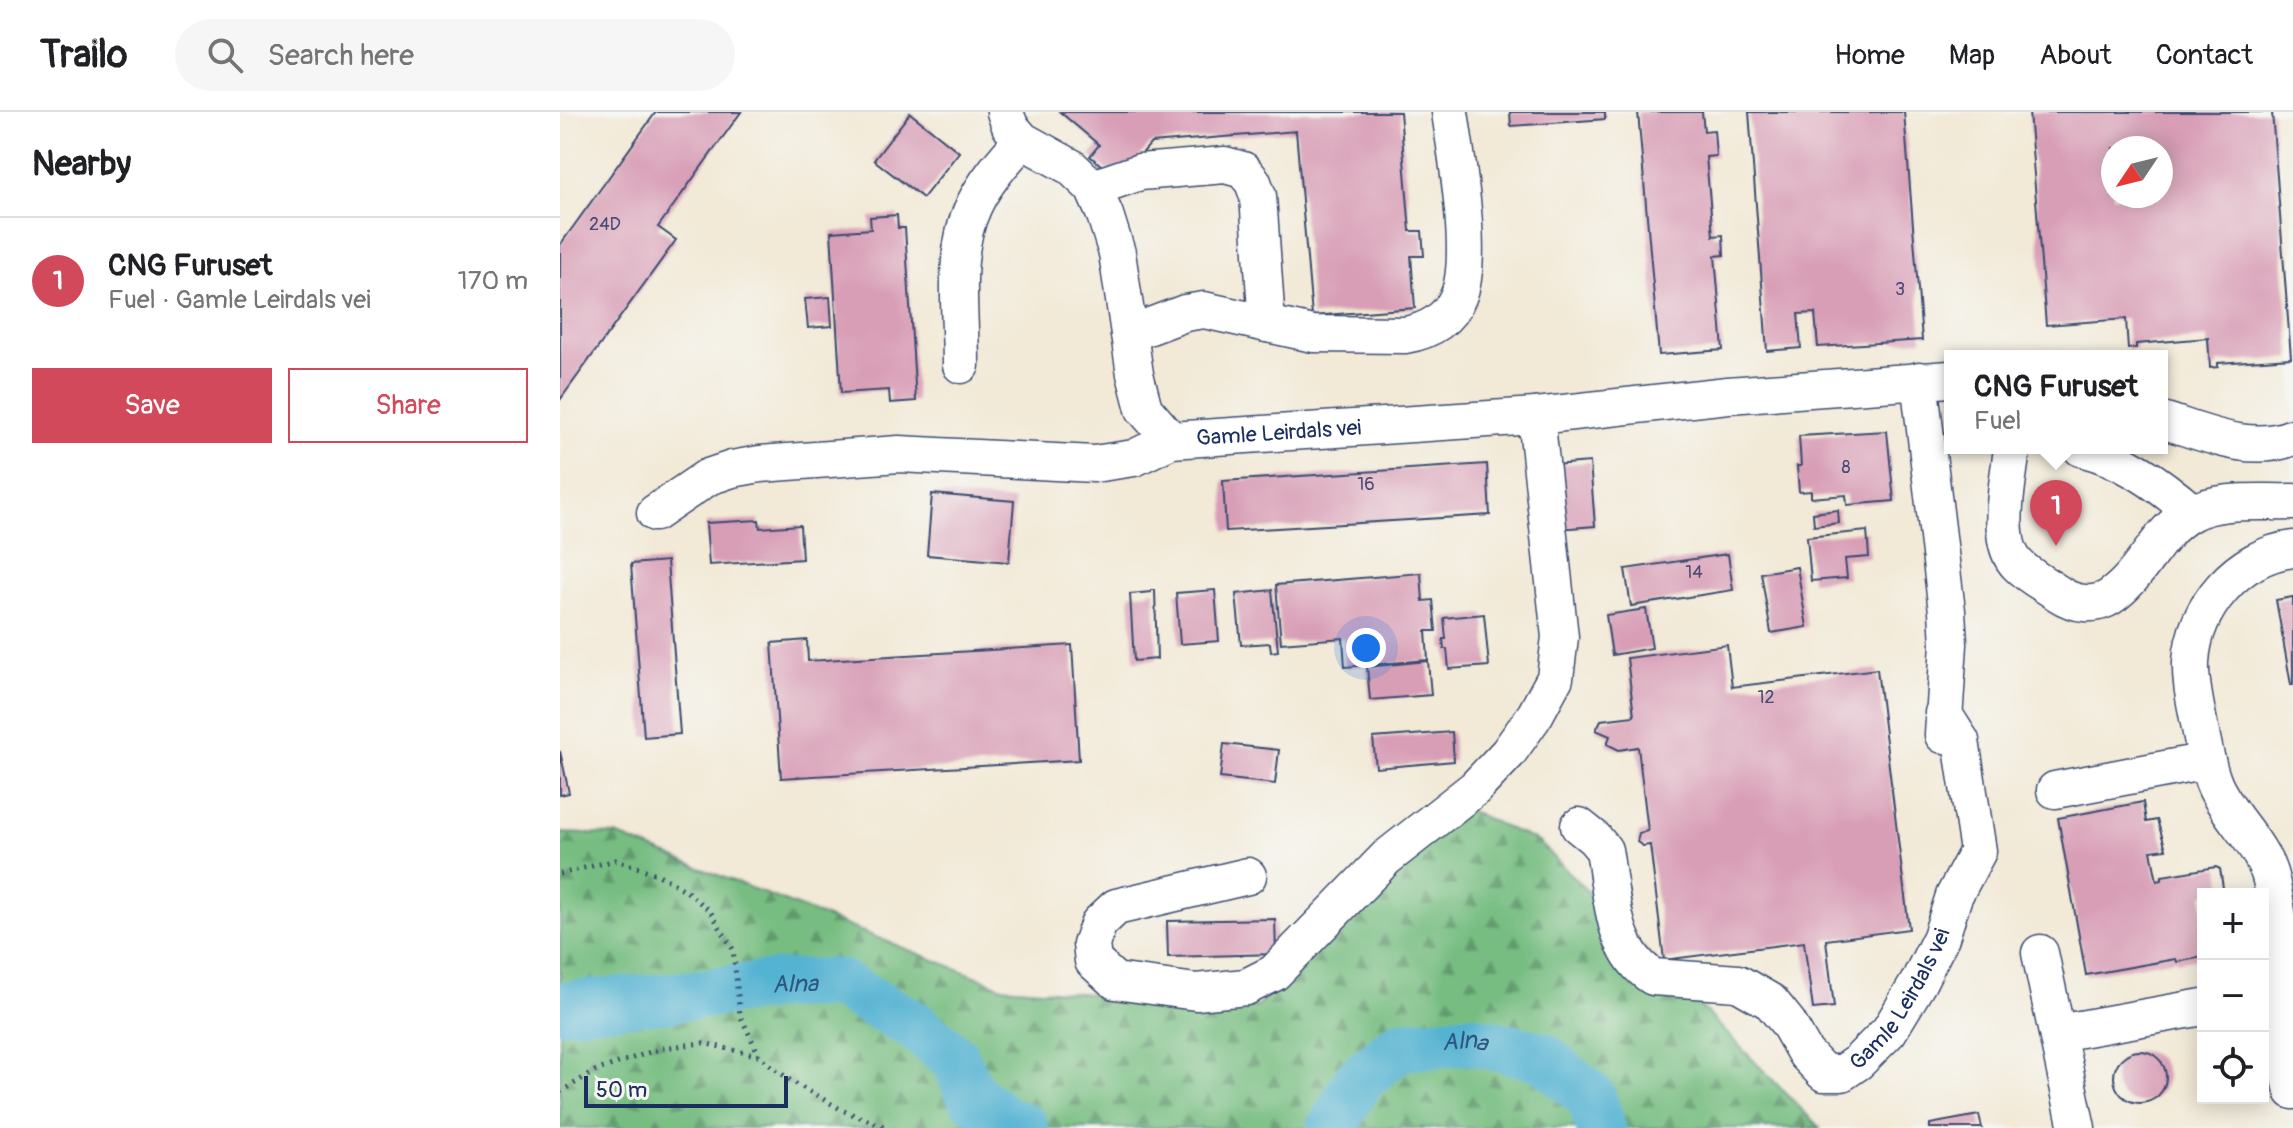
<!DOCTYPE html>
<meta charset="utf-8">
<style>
body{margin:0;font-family:Pangolin,sans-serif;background:#f6f6f6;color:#202124}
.controls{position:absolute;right:24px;bottom:24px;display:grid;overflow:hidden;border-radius:0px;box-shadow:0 4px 20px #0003}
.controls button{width:72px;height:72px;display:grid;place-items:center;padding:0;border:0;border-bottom:2px solid #e0e0e0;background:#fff;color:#202124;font:40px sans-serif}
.compass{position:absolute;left:1541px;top:24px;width:72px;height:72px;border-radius:50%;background:#fff;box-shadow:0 4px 20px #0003;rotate:235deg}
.scale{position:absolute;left:24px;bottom:20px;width:204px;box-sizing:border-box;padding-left:8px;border:4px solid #1b2f5e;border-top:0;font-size:22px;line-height:28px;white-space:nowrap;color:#1b2f5e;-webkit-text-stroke:6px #f6f6f2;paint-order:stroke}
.you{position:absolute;left:806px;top:536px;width:28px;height:28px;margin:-20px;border:6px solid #fff;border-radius:50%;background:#1a73e8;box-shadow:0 0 0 12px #1a73e833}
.badge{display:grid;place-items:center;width:52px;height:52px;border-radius:50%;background:#d1495b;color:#fff;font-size:26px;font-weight:700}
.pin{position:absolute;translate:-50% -66px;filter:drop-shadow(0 2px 4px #0008)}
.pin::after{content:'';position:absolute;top:42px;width:28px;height:24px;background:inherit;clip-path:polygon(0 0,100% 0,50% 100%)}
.popup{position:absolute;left:1384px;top:238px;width:224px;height:104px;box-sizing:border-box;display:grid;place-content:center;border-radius:0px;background:#fff;filter:drop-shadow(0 2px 6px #0005);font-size:26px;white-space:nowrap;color:#757577}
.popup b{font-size:30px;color:#202124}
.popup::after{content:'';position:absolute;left:50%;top:100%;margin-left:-16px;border:16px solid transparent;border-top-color:#fff}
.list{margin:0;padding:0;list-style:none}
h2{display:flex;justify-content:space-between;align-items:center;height:104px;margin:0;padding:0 32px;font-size:34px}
h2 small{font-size:26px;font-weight:400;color:#757577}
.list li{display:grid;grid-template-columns:52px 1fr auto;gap:24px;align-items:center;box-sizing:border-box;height:128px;padding:0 32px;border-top:2px solid #e0e0e0}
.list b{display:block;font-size:30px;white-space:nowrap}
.list p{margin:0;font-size:26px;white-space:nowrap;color:#757577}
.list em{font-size:26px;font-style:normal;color:#757577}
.actions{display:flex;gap:16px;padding:24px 32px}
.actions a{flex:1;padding:18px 0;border:2px solid #d1495b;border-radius:0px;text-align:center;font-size:28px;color:#d1495b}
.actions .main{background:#d1495b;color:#fff}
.icon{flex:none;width:44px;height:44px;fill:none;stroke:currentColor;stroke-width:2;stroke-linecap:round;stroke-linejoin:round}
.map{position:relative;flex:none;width:1733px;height:1016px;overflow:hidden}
header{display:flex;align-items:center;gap:48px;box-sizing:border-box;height:112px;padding:0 40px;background:#fff;border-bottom:2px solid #e0e0e0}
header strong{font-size:38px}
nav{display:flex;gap:44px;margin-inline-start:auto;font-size:28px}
.search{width:560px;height:72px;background:#f6f6f6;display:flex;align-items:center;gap:20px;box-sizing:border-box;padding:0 28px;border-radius:44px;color:#757577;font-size:30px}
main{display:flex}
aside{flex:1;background:#fff}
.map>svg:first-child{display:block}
.forest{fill:url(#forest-firs);stroke:#497670;stroke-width:2}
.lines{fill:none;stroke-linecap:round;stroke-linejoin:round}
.river{stroke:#54b3d2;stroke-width:50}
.building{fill:#d89eb6;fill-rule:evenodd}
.minor-casing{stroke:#3b4b70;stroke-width:39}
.path{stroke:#3b4b70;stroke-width:5;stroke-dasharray:2 6;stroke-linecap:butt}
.minor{stroke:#fff;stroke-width:36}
.labels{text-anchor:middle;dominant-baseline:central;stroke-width:8;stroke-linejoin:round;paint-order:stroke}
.number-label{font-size:18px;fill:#4a4b74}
.street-label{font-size:22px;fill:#1b2f5e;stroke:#f6f6f2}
.water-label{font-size:24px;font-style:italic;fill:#2c5781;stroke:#f6f6f2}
</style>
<header>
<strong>Trailo</strong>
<div class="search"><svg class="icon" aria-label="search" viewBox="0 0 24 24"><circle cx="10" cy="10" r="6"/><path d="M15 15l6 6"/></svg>Search here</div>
<nav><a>Home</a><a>Map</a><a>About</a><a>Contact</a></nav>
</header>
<main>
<aside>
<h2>Nearby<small></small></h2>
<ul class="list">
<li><span class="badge">1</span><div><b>CNG Furuset</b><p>Fuel · Gamle Leirdals vei</p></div><em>170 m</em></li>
</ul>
<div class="actions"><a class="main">Save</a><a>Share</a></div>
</aside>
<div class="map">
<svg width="1733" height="1016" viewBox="0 0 1733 1016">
<defs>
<pattern id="forest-firs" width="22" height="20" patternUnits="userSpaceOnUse" patternTransform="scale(2)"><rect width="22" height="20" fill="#77bd81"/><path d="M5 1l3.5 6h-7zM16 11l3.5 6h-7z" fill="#619a6d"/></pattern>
</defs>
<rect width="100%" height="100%" fill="#f6f6f2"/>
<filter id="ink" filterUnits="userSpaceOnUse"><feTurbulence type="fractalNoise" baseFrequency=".0125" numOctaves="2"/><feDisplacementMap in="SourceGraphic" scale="16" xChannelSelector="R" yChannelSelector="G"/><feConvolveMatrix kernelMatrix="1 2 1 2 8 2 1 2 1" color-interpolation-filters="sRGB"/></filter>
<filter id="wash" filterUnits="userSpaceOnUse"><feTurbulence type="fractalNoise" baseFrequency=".006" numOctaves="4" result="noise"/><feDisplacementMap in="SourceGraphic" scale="32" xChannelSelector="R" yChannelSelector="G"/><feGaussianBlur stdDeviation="1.8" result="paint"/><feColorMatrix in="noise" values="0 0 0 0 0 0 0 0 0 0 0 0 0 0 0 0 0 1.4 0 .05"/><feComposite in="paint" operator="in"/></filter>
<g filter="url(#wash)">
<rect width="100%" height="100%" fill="#f2e9d6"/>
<polygon class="forest" points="885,688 979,730 1260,1016 0,1016 0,721 56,723 443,875 697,895"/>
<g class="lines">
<g class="river">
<path id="s1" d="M0 895 115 885 221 872 277 871 354 913 395 947 412 984 444 1008 464 1016"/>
<path id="s2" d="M772 1016 798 968 839 934 911 928 983 945 1031 985 1041 1016"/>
</g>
</g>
<g id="blocks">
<g class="building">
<polygon points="96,0 181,0 98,115 116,128 0,288 0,133"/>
<polygon points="500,0 840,0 850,119 862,119 864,144 851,144 855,196 752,204 736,19 591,31 568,58 553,63 530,44 539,33"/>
<polygon points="950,0 1045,0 1045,7 951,14"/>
<polygon points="1078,0 1142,0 1144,19 1154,18 1156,44 1146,45 1153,124 1163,123 1164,143 1155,144 1163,238 1099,243"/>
<polygon points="1189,0 1344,0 1362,228 1258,235 1255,201 1238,202 1241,236 1207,239"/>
<path d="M1469 0H1712L1731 246 1658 251V255L1650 256 1648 226 1576 232V236L1568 237 1566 207 1486 213ZM1553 36H1601V84H1553Z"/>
<polygon points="350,1 399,40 363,86 314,48"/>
<polygon points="337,103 338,116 345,116 356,289 330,291 329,278 281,281 271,120 311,117 310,105"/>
<polygon points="270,185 272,214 248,216 245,187"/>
<polygon points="1327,319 1334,389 1287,393 1286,383 1251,386 1251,379 1239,380 1237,354 1241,354 1239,324"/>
<polygon points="1030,350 1035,414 998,417 993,353"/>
<polygon points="927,352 930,403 666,419 663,369"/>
<polygon points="372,382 454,389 449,450 367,443"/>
<polygon points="1278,398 1279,411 1254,414 1253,401"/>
<polygon points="199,408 200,416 240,413 242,447 149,453 146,411"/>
<polygon points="1307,419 1309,445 1285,447 1287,466 1251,469 1247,425"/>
<polygon points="1168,442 1173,478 1071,494 1065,457"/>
<polygon points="107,449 120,622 84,625 71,452"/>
<polygon points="1237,455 1247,515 1211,521 1201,461"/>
<polygon points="861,461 863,489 873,488 876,519 866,519 868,548 785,555 783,526 721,531 716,473"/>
<polygon points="591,478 595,478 597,547 574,549 570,482 591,480"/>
<polygon points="655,478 659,529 620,532 616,481"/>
<polygon points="712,478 718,539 711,540 710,531 681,533 676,482"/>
<polygon points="1733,485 1733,573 1731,573 1716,488"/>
<polygon points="1086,497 1092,536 1052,543 1046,503"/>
<polygon points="924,502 929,554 889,557 887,537 884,537 883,527 886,527 884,506"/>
<polygon points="247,528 248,549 512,533 519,648 221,666 212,531"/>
<polygon points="1167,533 1172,575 1317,557 1349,817 1266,828 1274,895 1253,897 1244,830 1104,848 1090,733 1083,734 1077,730 1079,721 1088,719 1078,635 1059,638 1047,632 1050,624 1036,618 1041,608 1074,604 1067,546"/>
<polygon points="868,549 871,583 810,588 807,555"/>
<polygon points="892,620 894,649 816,656 813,626"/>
<polygon points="664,632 719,638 715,672 660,666"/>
<polygon points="0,639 9,681 0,683"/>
<polygon points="1583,690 1586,710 1597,708 1606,737 1591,739 1597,769 1602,768 1602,764 1656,755 1660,757 1664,782 1643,782 1643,845 1617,850 1616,847 1526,863 1498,706"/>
<polygon points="715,807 716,842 608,845 607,809"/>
<circle cx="1580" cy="965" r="26"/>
<polygon points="1419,1003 1422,1016 1370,1016 1370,1012"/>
</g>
</g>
</g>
<g filter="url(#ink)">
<use href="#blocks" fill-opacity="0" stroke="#3b4b70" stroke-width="2"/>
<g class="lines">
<g class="minor-casing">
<g id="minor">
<polyline points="445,0 450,14 462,28 511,55 533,76 545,103 557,141 575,262 584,297 611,328"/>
<polyline points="533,76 580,60 665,53 683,58 693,70 698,84 707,212"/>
<path d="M569 222 625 201 644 198 753 222 845 223C869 219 888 208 898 185 915 147 896 43 890 0"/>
<path d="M401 253C401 201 391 141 414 93 426 68 444 49 462 28"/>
<polyline points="1359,268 1387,499 1389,532 1383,623"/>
<path d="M1602 308C1642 320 1691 343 1733 325"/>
<path d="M1452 336C1449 367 1433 431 1459 454 1470 465 1486 473 1499 482 1514 492 1535 495 1550 485 1583 463 1596 420 1631 401 1659 386 1701 391 1733 390"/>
<path d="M1521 336C1565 347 1598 371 1632 400"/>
<path id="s3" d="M95 401 148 365 172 357 200 352 339 342 534 352 574 346 611 328 976 304 1168 283 1390 267"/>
<path d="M1733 437C1678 444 1634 495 1631 550 1630 572 1636 594 1640 616 1644 635 1647 656 1655 674 1670 707 1703 733 1711 768 1716 791 1720 816 1722 840 1727 887 1721 932 1733 979"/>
<polyline points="1495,678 1647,649"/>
<path id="s4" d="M1019 714 1034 726 1044 738C1052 782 1051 839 1093 865L1178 871 1211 890 1228 911 1245 941 1264 961H1282L1298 950 1329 919 1358 871 1381 825 1394 784 1418 739 1401 629 1383 601"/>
<polyline points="688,764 556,795 539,811 531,832 533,849 555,869 636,880 686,875 714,861 826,746 915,676 948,641 975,603 995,566 1000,525 976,304"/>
<polyline points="1480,841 1517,1016"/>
<polyline points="1498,921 1643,895"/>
</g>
</g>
<g class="path">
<polyline points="0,762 56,748 97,762 125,778 150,799 173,837 180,903 199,943"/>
<polyline points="0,980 35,959 102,936 143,931 199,944 231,969 284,999 328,1016"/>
</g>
<use href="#minor" class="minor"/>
</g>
</g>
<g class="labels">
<g class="number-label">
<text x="45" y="112">24D</text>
<text x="1340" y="177">3</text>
<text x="1286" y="355">8</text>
<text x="806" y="372">16</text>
<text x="1134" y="460">14</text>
<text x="1206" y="585">12</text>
</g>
<g class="street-label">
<text stroke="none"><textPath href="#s3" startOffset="642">Gamle Leirdals vei</textPath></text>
<text stroke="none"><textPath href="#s4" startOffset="502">Gamle Leirdals vei</textPath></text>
</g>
<g class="water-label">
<text stroke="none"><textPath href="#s1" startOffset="236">Alna</textPath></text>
<text stroke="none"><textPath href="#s2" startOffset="174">Alna</textPath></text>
</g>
</g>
</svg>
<div class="controls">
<button>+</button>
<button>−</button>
<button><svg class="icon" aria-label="locate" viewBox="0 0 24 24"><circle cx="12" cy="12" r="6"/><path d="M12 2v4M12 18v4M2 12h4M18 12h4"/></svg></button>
</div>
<svg class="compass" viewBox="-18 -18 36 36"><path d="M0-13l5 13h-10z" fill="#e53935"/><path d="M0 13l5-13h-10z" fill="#757577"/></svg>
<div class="scale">50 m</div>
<div class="you"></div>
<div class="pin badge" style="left:1496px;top:434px">1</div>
<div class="popup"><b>CNG Furuset</b>Fuel</div>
</div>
</main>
